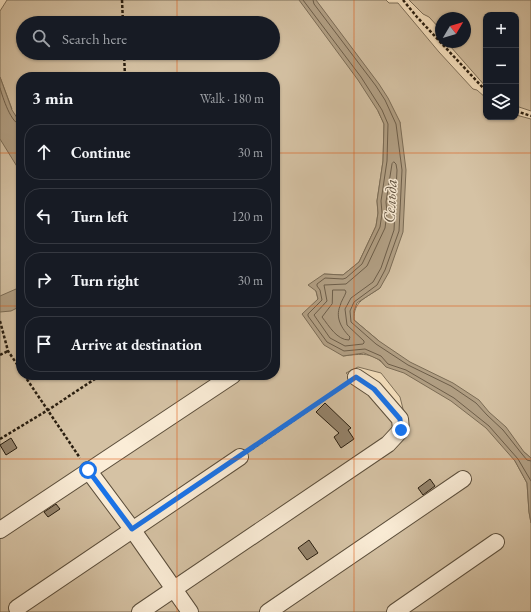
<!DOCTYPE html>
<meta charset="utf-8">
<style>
body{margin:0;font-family:"EB Garamond",serif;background:#20242c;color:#f1f3f6}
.controls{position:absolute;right:12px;top:12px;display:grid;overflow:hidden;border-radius:8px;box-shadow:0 1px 3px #0004}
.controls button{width:36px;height:36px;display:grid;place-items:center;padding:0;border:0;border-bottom:1px solid #363941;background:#171b24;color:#f1f3f6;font:20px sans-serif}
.compass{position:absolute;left:435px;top:12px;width:36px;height:36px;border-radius:50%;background:#171b24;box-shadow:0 1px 3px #0004;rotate:52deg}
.stop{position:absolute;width:12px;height:12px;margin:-9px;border:3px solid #1a73e8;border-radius:50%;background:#fff}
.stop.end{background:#1a73e8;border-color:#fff;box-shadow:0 1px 4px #0008}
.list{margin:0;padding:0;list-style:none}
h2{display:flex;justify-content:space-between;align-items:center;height:52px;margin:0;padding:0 16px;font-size:17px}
h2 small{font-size:13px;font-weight:400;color:#9ea1a6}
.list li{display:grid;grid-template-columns:26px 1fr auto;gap:12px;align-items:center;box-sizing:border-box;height:56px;margin:0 8px 8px;padding:0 8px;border:1px solid #363941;border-radius:16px}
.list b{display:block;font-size:15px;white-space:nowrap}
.list em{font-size:13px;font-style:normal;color:#9ea1a6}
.icon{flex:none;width:22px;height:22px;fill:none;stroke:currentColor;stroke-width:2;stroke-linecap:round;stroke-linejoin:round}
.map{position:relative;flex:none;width:531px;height:612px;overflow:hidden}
.search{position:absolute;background:#171b24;box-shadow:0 1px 3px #0004;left:16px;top:16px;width:264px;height:44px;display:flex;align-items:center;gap:10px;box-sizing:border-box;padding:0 14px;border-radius:22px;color:#9ea1a6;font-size:15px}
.panel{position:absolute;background:#171b24;box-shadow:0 1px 3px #0004;left:16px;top:72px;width:264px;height:308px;border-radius:16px}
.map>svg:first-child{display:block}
.green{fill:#d5c2a4;stroke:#7e705a;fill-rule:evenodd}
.water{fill:#b2a085;stroke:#7b6c56}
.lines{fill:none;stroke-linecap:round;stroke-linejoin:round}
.shore{stroke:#6d5e4a;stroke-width:1}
.building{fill:#95846c;stroke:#281d0f}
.minor-casing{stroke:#5c4f3c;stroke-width:18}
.path{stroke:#281d0f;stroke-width:2.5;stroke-dasharray:3 2;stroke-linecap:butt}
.minor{stroke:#fbedd7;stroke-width:16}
.route{stroke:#1a73e8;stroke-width:5}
.grid{fill:none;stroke:#de560c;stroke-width:1;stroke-opacity:0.55}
.labels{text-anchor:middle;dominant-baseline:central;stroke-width:3;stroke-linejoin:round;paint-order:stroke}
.water-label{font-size:16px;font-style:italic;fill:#5f513e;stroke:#fbedd7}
</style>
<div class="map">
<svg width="531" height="612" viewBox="0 0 531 612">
<rect width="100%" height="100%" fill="#f9e4c2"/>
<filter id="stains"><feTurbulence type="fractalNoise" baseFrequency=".005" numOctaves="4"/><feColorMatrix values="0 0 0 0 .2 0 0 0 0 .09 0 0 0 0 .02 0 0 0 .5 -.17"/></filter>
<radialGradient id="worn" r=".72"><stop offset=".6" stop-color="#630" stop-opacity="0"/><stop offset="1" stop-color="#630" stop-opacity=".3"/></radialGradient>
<g class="green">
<path d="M7 0H386L389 3H398L439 52 473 89 477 90 486 98V117H516V115L531 119V458L524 452 515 461 527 483 529 512 531 523V612H0V118L12 109 0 77V11ZM23 23H273V53H23ZM21 77H275V375H21ZM378 111 400 122 380 288C366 298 353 301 354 320L379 341 386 367C373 351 361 354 343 356L318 299 316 291 324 274 343 275 359 262 376 226 378 213 377 201 383 161 384 124ZM358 367 381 373 400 397 406 421 346 373Z"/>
<polygon points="409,0 531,0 531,111 516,106 516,15 486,15 486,87 450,46 448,42 465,42 465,18 441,18 441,30 429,17 423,14"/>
</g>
<g class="water">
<polygon points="299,0 316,0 379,84 388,98 400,122 406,170 403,232 389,272 380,288 357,303 354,311 354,320 379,341 410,362 453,383 479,400 489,412 506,427 524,452 531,458 531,523 529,512 527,483 515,461 486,428 451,401 404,373 386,367 380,360 364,353 343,356 324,345 302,314 318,299 316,291 308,285 324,274 343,275 359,262 376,226 378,213 377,201 383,161 384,124 378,111 358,80"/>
<polygon points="0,77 12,110 21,124 21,173 0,139"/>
<polygon points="21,284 21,306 11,311 0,312 0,296 16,289"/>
</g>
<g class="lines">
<g class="shore">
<polyline points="303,0 361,77 382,110 388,124 387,161 381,201 382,213 380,227 362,264 346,278 343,279 325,278 317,284 317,286 320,290 322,300 308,314 308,316 327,342 344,351 365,349 381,356 388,364 406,370 454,398 489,426 518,459 531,481"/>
<polyline points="313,0 314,4 376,86 385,100 396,124 402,170 399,231 385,270 377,285 354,302 350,311 351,322 376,344 408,365 451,386 476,403 487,415 503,430 522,454 527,460 531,461"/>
<path d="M0 88C3 98 11 124 21 125"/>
<polygon points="394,162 396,164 397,170 394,230 381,268 373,282 351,298 345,309 347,325 364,341 364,343 363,344 345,346 330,338 314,315 327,301 324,285 346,284 367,266 385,228 387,213 386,202 392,164"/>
<path d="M333 290H345L346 292C345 296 341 301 340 306 335 318 342 329 350 337L349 340C337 340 329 326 322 317L332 304Z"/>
</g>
</g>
<g class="building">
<polygon points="325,403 351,428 348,430 354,439 341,448 334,437 339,433 316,412"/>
<polygon points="11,438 17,448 6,455 0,445"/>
<polygon points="430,479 435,486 423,495 418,488"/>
<polygon points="56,504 60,509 48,517 44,512"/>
<polygon points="309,540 318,553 307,560 298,548"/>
</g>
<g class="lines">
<g class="minor-casing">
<g id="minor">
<polyline points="88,470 132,529 190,612"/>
<polyline points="0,530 233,375"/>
<polyline points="17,608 240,457"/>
<polyline points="140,612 388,444 401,430 400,419 374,389 356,377"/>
<polyline points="268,612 463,479"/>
<polyline points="395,612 496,542"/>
</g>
</g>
<g class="path">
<polyline points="122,0 123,23"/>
<polyline points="403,0 417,17 486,91"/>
<polyline points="124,53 125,77"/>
<polyline points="516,111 531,116"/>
<polyline points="0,321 8,351 21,370"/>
<polyline points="0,355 8,351"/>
<polyline points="24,375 80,458"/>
<polyline points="0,439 48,410 101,375"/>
<polyline points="252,449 345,385"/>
</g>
<use href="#minor" class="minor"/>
</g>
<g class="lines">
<polyline class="route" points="88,470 132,529 356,377 374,389 400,419 401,430"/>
</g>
<path class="grid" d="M177 0V23M354 0V612M177 53V77M0 153H21M275 153H531M0 306H21M275 306H531M177 375V612M0 459H531"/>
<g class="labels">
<g class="water-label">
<text transform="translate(390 201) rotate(-87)">Сельда</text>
</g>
</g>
<rect width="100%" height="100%" filter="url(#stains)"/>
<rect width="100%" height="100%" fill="url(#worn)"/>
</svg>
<div class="controls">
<button>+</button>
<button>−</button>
<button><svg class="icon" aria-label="layers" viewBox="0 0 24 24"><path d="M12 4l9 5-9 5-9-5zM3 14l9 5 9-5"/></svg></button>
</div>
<svg class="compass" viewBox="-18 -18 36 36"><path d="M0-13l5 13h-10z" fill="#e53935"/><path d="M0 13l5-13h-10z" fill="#9ea1a6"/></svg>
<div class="stop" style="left:88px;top:470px"></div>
<div class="stop end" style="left:401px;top:430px"></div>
<div class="search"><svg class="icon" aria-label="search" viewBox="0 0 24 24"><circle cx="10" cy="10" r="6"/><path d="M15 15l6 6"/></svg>Search here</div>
<section class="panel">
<h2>3 min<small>Walk · 180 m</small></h2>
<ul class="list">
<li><svg class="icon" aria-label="ahead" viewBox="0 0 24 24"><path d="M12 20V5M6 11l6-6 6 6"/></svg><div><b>Continue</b></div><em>30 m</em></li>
<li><svg class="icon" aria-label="left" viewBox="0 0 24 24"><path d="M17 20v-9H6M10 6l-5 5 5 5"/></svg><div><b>Turn left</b></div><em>120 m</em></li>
<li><svg class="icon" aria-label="right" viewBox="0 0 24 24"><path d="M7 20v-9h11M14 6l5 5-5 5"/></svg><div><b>Turn right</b></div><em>30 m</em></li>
<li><svg class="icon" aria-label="arrive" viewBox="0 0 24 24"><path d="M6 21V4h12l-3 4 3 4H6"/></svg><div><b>Arrive at destination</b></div></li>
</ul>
</section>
</div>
